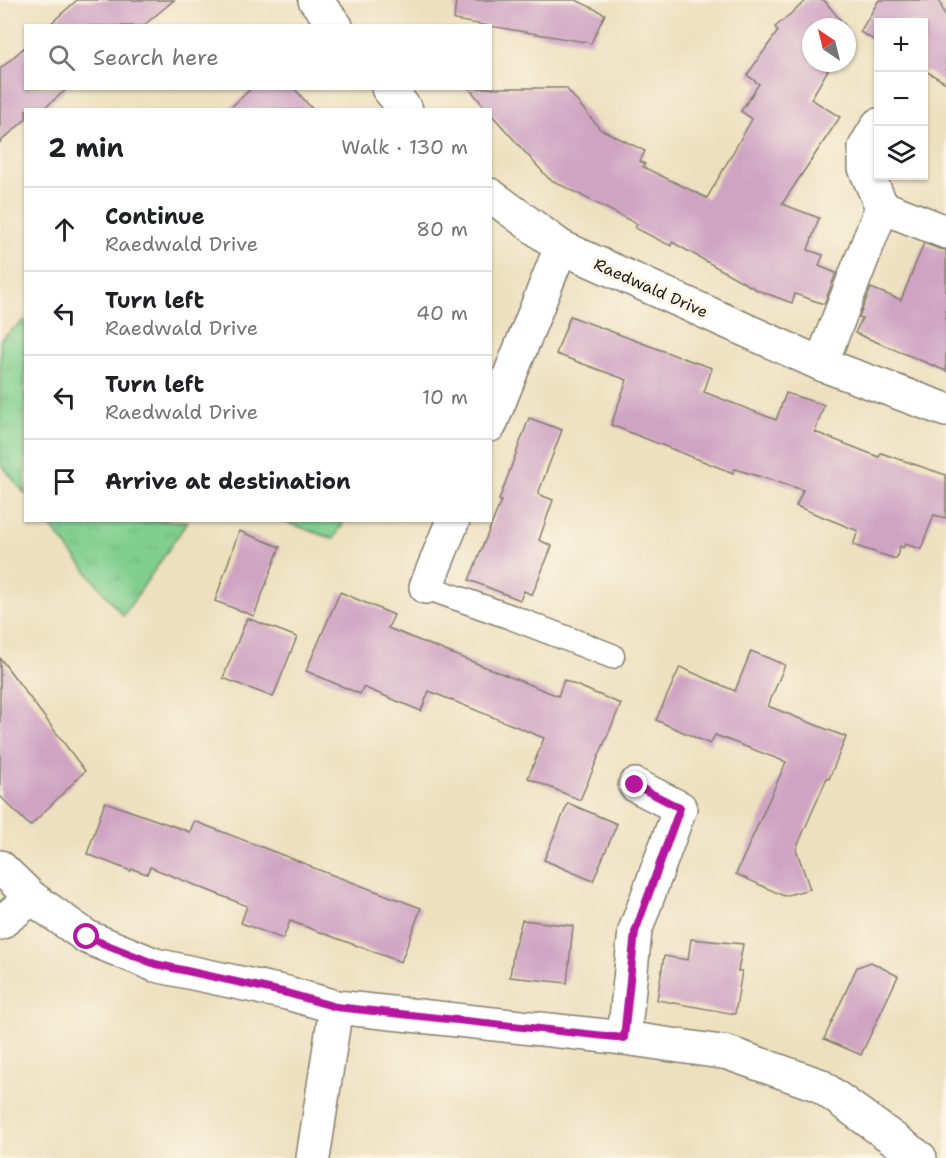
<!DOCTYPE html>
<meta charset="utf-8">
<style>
body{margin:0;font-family:"Shantell Sans",sans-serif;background:#f2f2f2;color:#202124}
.controls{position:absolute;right:18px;top:18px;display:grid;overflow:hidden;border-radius:0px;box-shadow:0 2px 4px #0004}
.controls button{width:54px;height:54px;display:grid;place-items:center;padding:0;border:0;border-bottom:2px solid #e0e0e0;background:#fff;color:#202124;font:30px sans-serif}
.compass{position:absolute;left:802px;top:18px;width:54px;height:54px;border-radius:50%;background:#fff;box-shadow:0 2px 4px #0004;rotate:325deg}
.stop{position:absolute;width:18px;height:18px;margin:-14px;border:4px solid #b5179e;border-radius:50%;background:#fff}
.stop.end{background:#b5179e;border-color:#fff;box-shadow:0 2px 6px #0008}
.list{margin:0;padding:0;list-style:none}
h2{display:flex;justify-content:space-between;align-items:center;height:78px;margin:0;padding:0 24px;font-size:26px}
h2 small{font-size:20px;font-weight:400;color:#757577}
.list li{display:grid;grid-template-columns:39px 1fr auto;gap:18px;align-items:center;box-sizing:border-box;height:84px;padding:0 24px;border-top:2px solid #e0e0e0}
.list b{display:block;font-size:22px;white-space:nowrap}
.list p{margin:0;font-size:20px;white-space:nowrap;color:#757577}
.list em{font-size:20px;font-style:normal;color:#757577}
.icon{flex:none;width:33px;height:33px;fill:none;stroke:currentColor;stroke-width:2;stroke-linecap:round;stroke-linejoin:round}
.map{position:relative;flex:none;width:946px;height:1158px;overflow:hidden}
.search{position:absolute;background:#fff;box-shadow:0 2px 4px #0004;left:24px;top:24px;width:468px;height:66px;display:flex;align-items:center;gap:15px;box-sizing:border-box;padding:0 21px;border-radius:0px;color:#757577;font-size:22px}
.panel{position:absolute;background:#fff;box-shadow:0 2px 4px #0004;left:24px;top:108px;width:468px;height:414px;border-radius:0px}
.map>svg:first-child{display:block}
.grass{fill:url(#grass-tufts);stroke:#4e7656;stroke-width:1.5}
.building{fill:#cfa4c3}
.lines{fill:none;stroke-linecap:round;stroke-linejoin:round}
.lane-casing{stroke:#847e6e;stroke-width:27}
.street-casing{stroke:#847e6e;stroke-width:36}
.lane{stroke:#fff;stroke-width:24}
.street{stroke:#fff;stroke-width:33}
.route{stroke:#b5179e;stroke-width:8}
.labels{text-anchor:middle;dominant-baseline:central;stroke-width:6;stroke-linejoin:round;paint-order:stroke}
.street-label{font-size:16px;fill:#1c1c1c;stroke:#fcf5e5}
</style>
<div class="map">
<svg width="946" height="1158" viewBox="0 0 946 1158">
<defs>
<pattern id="grass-tufts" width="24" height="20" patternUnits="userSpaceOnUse" patternTransform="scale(1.5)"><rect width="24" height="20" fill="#81cf8f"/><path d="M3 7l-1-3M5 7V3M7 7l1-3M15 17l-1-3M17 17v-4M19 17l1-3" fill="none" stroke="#6fb17b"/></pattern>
</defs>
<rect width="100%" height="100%" fill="#fcf5e5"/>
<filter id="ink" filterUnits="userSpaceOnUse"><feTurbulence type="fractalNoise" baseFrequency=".0167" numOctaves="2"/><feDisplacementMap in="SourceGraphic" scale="12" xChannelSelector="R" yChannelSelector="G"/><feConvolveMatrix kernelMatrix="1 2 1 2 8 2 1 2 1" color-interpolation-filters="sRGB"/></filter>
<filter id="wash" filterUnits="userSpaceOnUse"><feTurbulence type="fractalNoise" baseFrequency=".008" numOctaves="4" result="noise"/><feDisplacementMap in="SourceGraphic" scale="24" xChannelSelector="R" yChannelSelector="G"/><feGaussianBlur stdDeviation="1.35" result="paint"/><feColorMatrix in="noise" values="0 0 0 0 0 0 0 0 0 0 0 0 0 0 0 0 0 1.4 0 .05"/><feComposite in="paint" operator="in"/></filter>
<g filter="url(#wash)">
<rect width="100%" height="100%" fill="#ede0bf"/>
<g class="grass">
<polygon points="25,320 25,494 0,463 0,339"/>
<polygon points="46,521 188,521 123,616"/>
<polygon points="282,521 344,520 344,521 334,539"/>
</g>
<g id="blocks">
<g class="building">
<polygon points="77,0 174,0 143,26 48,26"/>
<polygon points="456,0 576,0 605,14 591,43 454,20"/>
<polygon points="807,0 824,0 846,27 811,27 811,63 832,63 811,99 840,117 782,204 819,218 808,250 823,255 819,266 836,273 824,304 795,294 792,303 757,290 672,242 671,246 635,228 637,224 549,179 490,113 490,110 487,110 469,88 566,88 600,129 645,151 640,161 645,164 643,167 707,198 752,119 741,111 759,84 747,75 778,31 775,27"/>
<polygon points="879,0 939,0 946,19 946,83 924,70 924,22 879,22 879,43 860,32"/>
<polygon points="26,46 26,88 68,88 42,110 26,110 26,119 0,142 0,69"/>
<polygon points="252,88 294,88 313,110 228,110"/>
<polygon points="924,243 939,249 946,250 946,371 855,333 862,318 859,317 871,288 901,300"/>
<polygon points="570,316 674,355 712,368 704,392 776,420 786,393 824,405 815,432 879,457 881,453 946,475 946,518 934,515 921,549 905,544 903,548 900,546 896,559 853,545 858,531 796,506 803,490 735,469 733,473 611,425 627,380 556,354"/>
<polygon points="529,418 562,430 538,494 553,500 539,540 552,546 532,595 524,591 520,600 469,580 501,501 499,500"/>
<polygon points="239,531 280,547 254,616 215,601"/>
<polygon points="340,592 394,615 388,628 558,696 564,680 621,704 580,800 528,778 544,738 429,691 421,711 363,687 360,694 306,671"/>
<polygon points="247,618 297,637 273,697 223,678"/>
<polygon points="751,651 785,665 768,706 846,737 829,779 827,778 796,849 810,889 784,896 736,874 786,762 715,735 710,744 656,720 680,667 735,691"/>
<polygon points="0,658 85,771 30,826 0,796"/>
<polygon points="105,802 190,832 194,821 311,866 311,867 421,908 401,962 290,921 283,939 241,923 247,906 150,867 147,874 132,869 131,871 87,854"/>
<polygon points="568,803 617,824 593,881 544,860"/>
<polygon points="522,920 573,926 567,983 510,977 514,948"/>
<polygon points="691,939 743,944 738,971 742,971 735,1014 657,1000 664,956 688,960"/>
<polygon points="871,962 898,976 861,1055 824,1039 857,967"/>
</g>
</g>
</g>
<g filter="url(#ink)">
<use href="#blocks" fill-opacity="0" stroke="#847e6e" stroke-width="1.5"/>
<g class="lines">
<g class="lane-casing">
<polyline id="lane" points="426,587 511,617 612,656"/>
</g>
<g class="street-casing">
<g id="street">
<polyline points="315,0 336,26"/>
<polyline points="388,88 406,110"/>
<polyline points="490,195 561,247 821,364 946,410"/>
<polyline points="882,207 946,232"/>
<polyline points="821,364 882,207 865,168 865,147 878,125"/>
<polyline points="490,425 561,247"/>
<polyline points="426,587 453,520"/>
<polyline points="0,867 32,898 87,937 155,965 287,993 336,1007 624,1038 728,1053 819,1085 920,1158"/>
<polyline points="0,923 32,898"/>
<polyline points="624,1038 635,931 680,808 635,785"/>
<polyline points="313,1158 336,1007"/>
</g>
</g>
<use href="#lane" class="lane"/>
<use href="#street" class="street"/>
</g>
</g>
<g class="lines" filter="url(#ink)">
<polyline class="route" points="87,937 155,964 287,993 336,1007 624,1038 635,932 680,808 635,785"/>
</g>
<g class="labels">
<g class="street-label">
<text transform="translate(651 288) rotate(24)">Raedwald Drive</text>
</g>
</g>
</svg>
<div class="controls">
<button>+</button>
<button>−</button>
<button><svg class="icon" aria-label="layers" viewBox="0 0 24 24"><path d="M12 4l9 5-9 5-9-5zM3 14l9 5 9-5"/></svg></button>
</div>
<svg class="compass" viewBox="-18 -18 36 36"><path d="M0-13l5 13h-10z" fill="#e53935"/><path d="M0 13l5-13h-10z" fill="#757577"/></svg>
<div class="stop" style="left:87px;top:937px"></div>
<div class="stop end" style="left:635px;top:785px"></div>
<div class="search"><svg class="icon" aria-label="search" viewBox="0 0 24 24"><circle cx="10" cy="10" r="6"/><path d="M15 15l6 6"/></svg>Search here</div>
<section class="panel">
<h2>2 min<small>Walk · 130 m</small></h2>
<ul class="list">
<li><svg class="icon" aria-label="ahead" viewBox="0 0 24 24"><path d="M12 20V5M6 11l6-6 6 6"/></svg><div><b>Continue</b><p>Raedwald Drive</p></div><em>80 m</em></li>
<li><svg class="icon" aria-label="left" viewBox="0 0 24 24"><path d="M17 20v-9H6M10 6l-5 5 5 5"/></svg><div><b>Turn left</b><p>Raedwald Drive</p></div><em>40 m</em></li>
<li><svg class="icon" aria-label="left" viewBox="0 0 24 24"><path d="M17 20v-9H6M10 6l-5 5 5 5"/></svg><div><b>Turn left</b><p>Raedwald Drive</p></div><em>10 m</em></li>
<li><svg class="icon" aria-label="arrive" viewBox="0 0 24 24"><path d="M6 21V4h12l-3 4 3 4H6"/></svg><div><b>Arrive at destination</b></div></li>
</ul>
</section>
</div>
